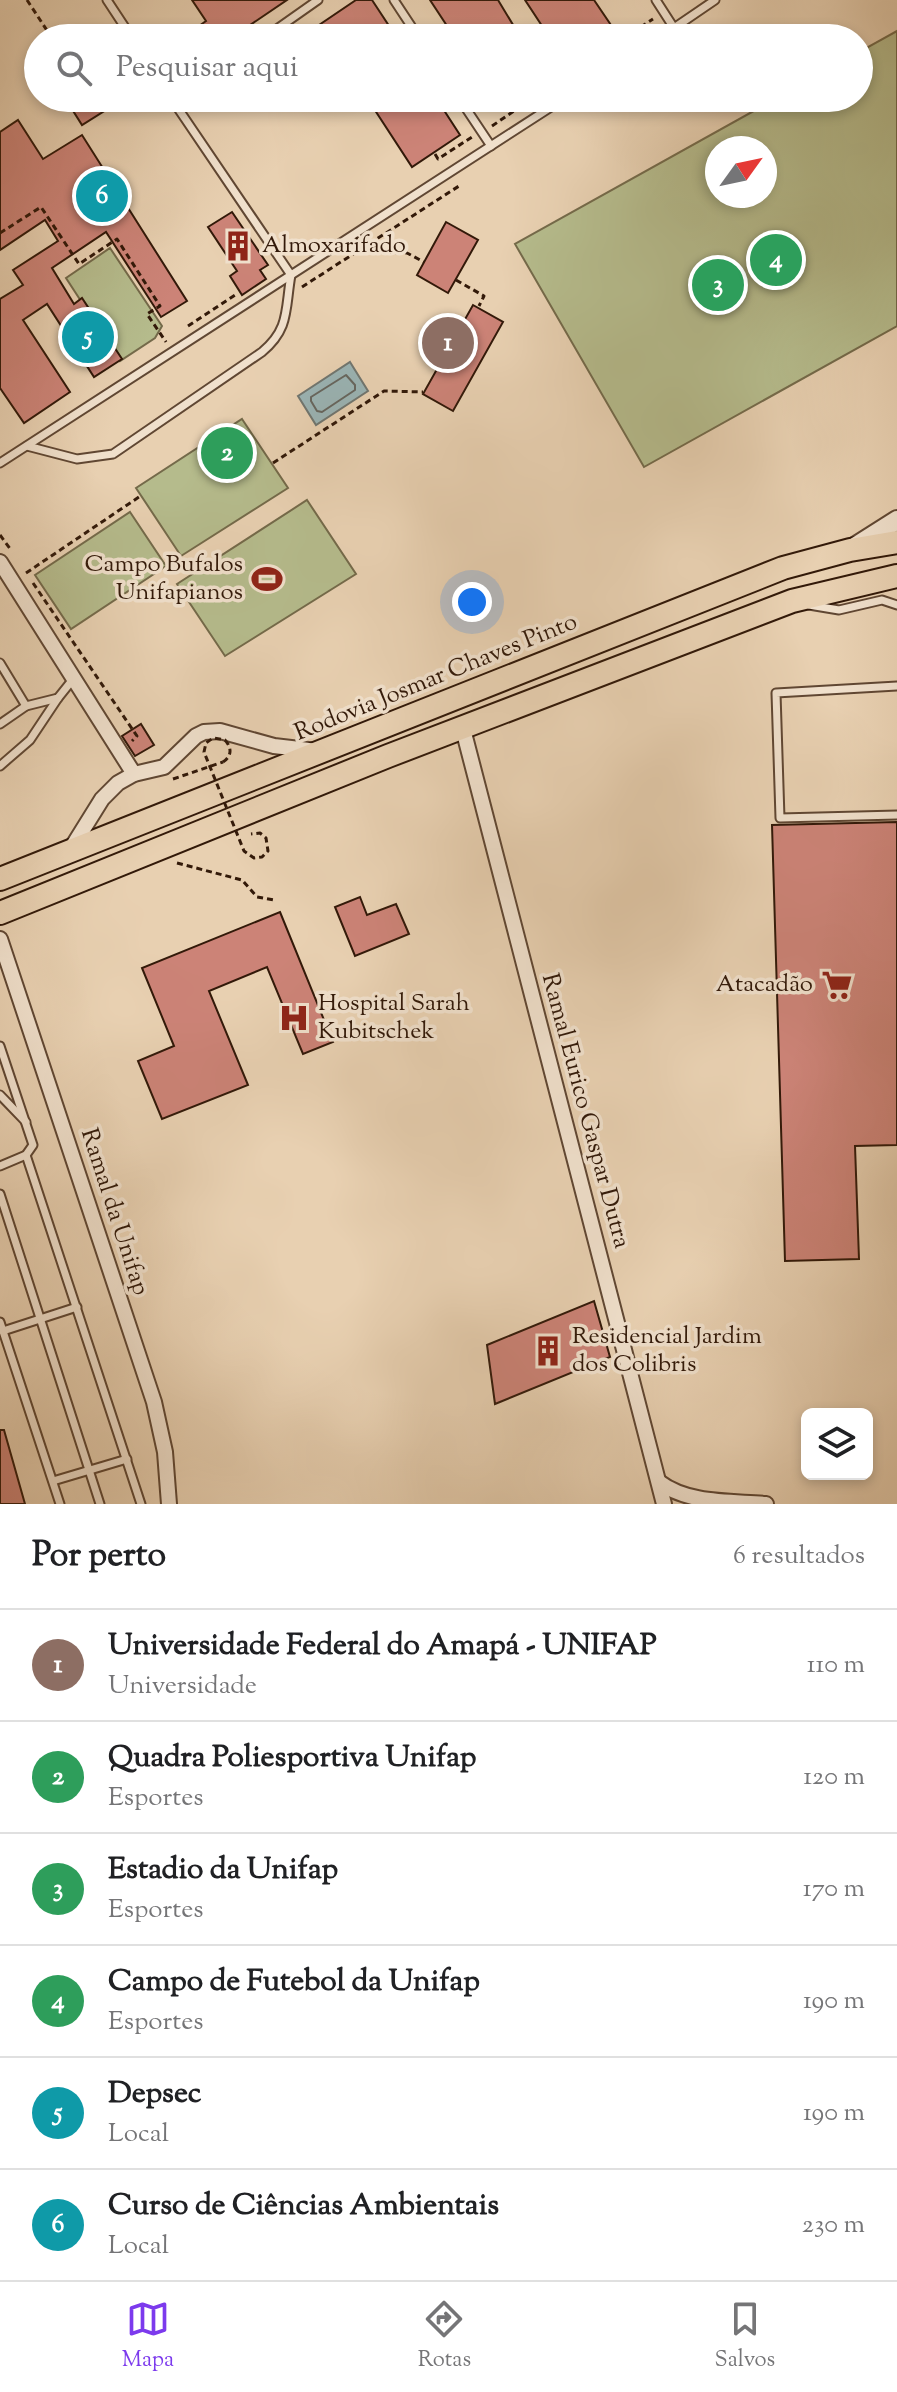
<!DOCTYPE html>
<html lang="pt">
<meta charset="utf-8">
<style>
body{margin:0;font-family:"Sorts Mill Goudy",serif;background:#f6f6f6;color:#202124}
.controls{position:absolute;right:24px;bottom:24px;display:grid;overflow:hidden;border-radius:12px;box-shadow:0 4px 12px #0003}
.controls button{width:72px;height:72px;display:grid;place-items:center;padding:0;border:0;border-bottom:2px solid #e0e0e0;background:#fff;color:#202124;font:40px sans-serif}
.compass{position:absolute;left:705px;top:136px;width:72px;height:72px;border-radius:50%;background:#fff;box-shadow:0 4px 12px #0003;rotate:57deg}
.you{position:absolute;left:472px;top:602px;width:28px;height:28px;margin:-20px;border:6px solid #fff;border-radius:50%;background:#1a73e8;box-shadow:0 0 0 12px #1a73e833}
.badge{display:grid;place-items:center;width:52px;height:52px;border-radius:50%;background:#7c3aed;color:#fff;font-size:26px;font-weight:700}
.pin{position:absolute;translate:-50% -50%;border:4px solid #fff;box-shadow:0 2px 8px #0006}
.list{margin:0;padding:0;list-style:none}
h2{display:flex;justify-content:space-between;align-items:center;height:104px;margin:0;padding:0 32px;font-size:34px}
h2 small{font-size:26px;font-weight:400;color:#757577}
.list li{display:grid;grid-template-columns:52px 1fr auto;gap:24px;align-items:center;box-sizing:border-box;height:112px;padding:0 32px;border-top:2px solid #e0e0e0}
.list b{display:block;font-size:30px;white-space:nowrap}
.list p{margin:0;font-size:26px;white-space:nowrap;color:#757577}
.list em{font-size:26px;font-style:normal;color:#757577}
.icon{flex:none;width:44px;height:44px;fill:none;stroke:currentColor;stroke-width:2;stroke-linecap:round;stroke-linejoin:round}
.map{position:relative;flex:none;width:897px;height:1504px;overflow:hidden}
.search{position:absolute;background:#fff;box-shadow:0 4px 12px #0003;left:24px;right:24px;top:24px;height:88px;display:flex;align-items:center;gap:20px;box-sizing:border-box;padding:0 28px;border-radius:44px;color:#757577;font-size:30px}
.sheet{height:776px;background:#fff}
nav{display:flex;justify-content:space-around;align-items:center;box-sizing:border-box;height:112px;border-top:2px solid #e0e0e0;background:#fff;font-size:22px;color:#757577}
nav a{display:grid;justify-items:center;gap:4px}
nav .on{color:#7c3aed}
.map>svg:first-child{display:block}
.green{fill:#b5bb8c;stroke:#746a4a;stroke-width:2;fill-rule:evenodd}
.water{fill:#9ab4b5;stroke:#707670;stroke-width:2}
.lines{fill:none;stroke-linecap:round;stroke-linejoin:round}
.shore{stroke:#66665f;stroke-width:2}
.building{fill:#cc8377;stroke:#321909;stroke-width:2}
.service-casing{stroke:#604733;stroke-width:11}
.minor-casing{stroke:#604733;stroke-width:18}
.tertiary-casing{stroke:#604733;stroke-width:22}
.primary-casing{stroke:#321909;stroke-width:26}
.path{stroke:#321909;stroke-width:3;stroke-dasharray:6 4;stroke-linecap:butt}
.service{stroke:#f0e0cc;stroke-width:7}
.minor{stroke:#f0e0cc;stroke-width:14}
.tertiary{stroke:#f0e0cc;stroke-width:18}
.primary{stroke:#e8d0b1;stroke-width:22}
.path-bridge{stroke:#321909;stroke-width:3;stroke-dasharray:6 4;stroke-linecap:butt}
.labels{text-anchor:middle;dominant-baseline:central;stroke-width:7;stroke-linejoin:round;paint-order:stroke}
.poi-label{font-size:24px;fill:#321909;stroke:#f0e0cc;text-anchor:start}
.street-label{font-size:24px;fill:#321909;stroke:#f0e0cc}
</style>
<div class="map">
<svg width="897" height="1504" viewBox="0 0 897 1504">
<rect width="100%" height="100%" fill="#e8d0b1"/>
<filter id="stains"><feTurbulence type="fractalNoise" baseFrequency=".0025" numOctaves="4"/><feColorMatrix values="0 0 0 0 .2 0 0 0 0 .09 0 0 0 0 .02 0 0 0 .5 -.17"/></filter>
<radialGradient id="worn" r=".72"><stop offset=".6" stop-color="#630" stop-opacity="0"/><stop offset="1" stop-color="#630" stop-opacity=".3"/></radialGradient>
<g class="green">
<path d="M897 31V326L644 467 515 244 777 98H859V52ZM717 148H765V196H717Z"/>
<polygon points="110,248 162,326 155,338 120,361 66,278"/>
<polygon points="242,419 288,488 181,556 136,488"/>
<polygon points="307,500 356,574 225,656 177,584"/>
<polygon points="130,512 166,566 71,629 35,575"/>
</g>
<polygon class="water" points="350,362 368,391 316,425 298,396"/>
<g class="lines">
<polygon class="shore" points="346,375 355,385 355,390 322,412 317,411 311,401 311,397"/>
</g>
<g class="building">
<polygon points="192,0 287,0 231,38 182,38 206,21"/>
<polygon points="356,0 372,0 397,38 327,38 319,25"/>
<polygon points="430,0 498,0 521,38 455,38"/>
<polygon points="525,0 594,0 615,31 605,38 550,38"/>
<polygon points="65,98 125,98 82,125"/>
<polygon points="367,98 436,98 460,135 412,167"/>
<polygon points="18,120 43,159 82,135 187,301 161,317 106,232 52,268 74,304 82,298 122,359 94,377 47,304 23,320 70,392 24,423 0,388 0,299 23,285 13,270 58,241 45,220 0,250 0,132"/>
<polygon points="232,212 268,265 260,270 266,279 242,295 230,276 237,271 208,227"/>
<polygon points="446,222 478,240 448,293 417,275"/>
<polygon points="473,305 503,322 453,411 423,394"/>
<polygon points="141,724 154,745 135,756 122,736"/>
<polygon points="897,822 897,1145 855,1146 859,1259 785,1261 772,825"/>
<polygon points="360,897 367,915 396,904 409,934 355,956 335,907"/>
<polygon points="280,912 333,1042 303,1054 267,967 209,991 248,1085 162,1119 138,1061 174,1046 142,968"/>
<polygon points="594,1301 610,1357 495,1404 487,1345"/>
<polygon points="0,1430 4,1430 25,1504 0,1504"/>
</g>
<g class="lines">
<g class="service-casing">
<g id="service">
<polyline points="107,0 132,38"/>
<polyline points="394,0 419,38"/>
<polyline points="656,0 674,28 715,0"/>
<polyline points="264,38 318,0"/>
<polyline points="658,38 674,28"/>
<polyline points="459,98 491,146"/>
<path d="M27 446 77 459 113 454 262 352C290 329 285 309 291 275L171 98"/>
<polyline points="0,463 565,98"/>
<polyline points="809,605 839,610 882,600 897,605"/>
<polyline points="0,663 26,706 58,698 74,678"/>
<polyline points="897,686 776,693 780,818 897,815"/>
<polyline points="0,724 26,706"/>
<polyline points="0,766 30,740 58,698"/>
<polyline points="0,1046 33,1145 26,1155 0,1166"/>
<polyline points="0,1095 26,1122"/>
<polyline points="26,1155 141,1504"/>
<polyline points="0,1194 100,1504"/>
<polyline points="0,1322 60,1504"/>
<polyline points="3,1331 77,1307"/>
<polyline points="53,1481 127,1459"/>
</g>
</g>
<g class="minor-casing">
<g id="minor">
<polyline points="0,562 134,774"/>
<polyline points="463,729 664,1504"/>
<polyline points="69,852 102,799 118,783 134,774 164,767 196,736 204,732 220,731 274,746 317,751"/>
<polyline points="0,939 154,1402 165,1452 169,1504"/>
<path d="M659 1482C688 1504 730 1501 766 1504"/>
</g>
</g>
<g class="tertiary-casing">
<polyline id="tertiary" points="856,546 897,520"/>
</g>
<g class="primary-casing">
<g id="primary">
<polyline points="0,879 783,568 850,550 897,542"/>
<polyline points="0,913 388,756 792,601 897,576"/>
</g>
</g>
<g class="path">
<polyline points="27,0 52,38"/>
<polyline points="624,38 653,19"/>
<polyline points="492,126 533,98"/>
<polyline points="435,154 438,159 472,137"/>
<polyline points="0,233 41,207 79,264 117,239 160,306 147,314 166,342"/>
<polyline points="371,243 377,253 407,253 424,262"/>
<polyline points="456,280 484,296 479,306"/>
<polyline points="302,287 459,186"/>
<polyline points="188,326 235,295"/>
<polyline points="273,463 384,391 423,392"/>
<polyline points="0,535 11,550"/>
<polyline points="26,573 139,497"/>
<polyline points="33,583 137,736 132,741"/>
<polyline points="173,779 223,762"/>
<polyline points="177,863 242,880 257,897 274,900"/>
</g>
<use href="#service" class="service"/>
<use href="#minor" class="minor"/>
<use href="#tertiary" class="tertiary"/>
<use href="#primary" class="primary"/>
<path class="path-bridge" d="M223 762C232 756 232 748 225 740L213 738 206 743 204 752 244 851 254 858 262 857 268 851 266 838 260 833 251 834"/>
</g>
<defs>
<g id="building-bare" transform="scale(2.4)"><path d="M-4-6H4V6H1V3H-1V6H-4ZM-2.5-4.3h1.7v1.8h-1.7ZM.8-4.3h1.7v1.8H.8ZM-2.5-1h1.7V.8h-1.7ZM.8-1h1.7V.8H.8Z" fill="#8f2418" stroke="#f0e0cc" stroke-width="2.5" paint-order="stroke"/></g>
<g id="stadium-bare" transform="scale(2.4)"><path d="M0-5a6.5 5 0 1 0 0 10a6.5 5 0 1 0 0-10ZM-3.5-1.8h7v3.6h-7Z" fill="#8f2418" stroke="#f0e0cc" stroke-width="2.5" paint-order="stroke"/></g>
<g id="supermarket-bare" transform="scale(2.4)"><path d="M-6-5.5h2.5l.6 2H6L4.5 2H-2.5L-4.4-4H-6ZM-1.5 3.2a1.3 1.3 0 1 0 .1 0ZM3 3.2a1.3 1.3 0 1 0 .1 0Z" fill="#8f2418" stroke="#f0e0cc" stroke-width="2.5" paint-order="stroke"/></g>
<g id="hospital-bare" transform="scale(2.4)"><path d="M-5-5h3v3.5h4V-5h3V5h-3V1.5h-4V5h-3Z" fill="#8f2418" stroke="#f0e0cc" stroke-width="2.5" paint-order="stroke"/></g>
</defs>
<g fill-rule="evenodd">
<use href="#building-bare" x="238" y="246"/>
<use href="#stadium-bare" x="267" y="579"/>
<use href="#supermarket-bare" x="837" y="985"/>
<use href="#hospital-bare" x="294" y="1018"/>
<use href="#building-bare" x="548" y="1351"/>
</g>
<g class="labels">
<g class="poi-label">
<text x="262" y="246">Almoxarifado</text>
<text x="243" y="565" text-anchor="end">Campo Bufalos<tspan x="243" dy="28">Unifapianos</tspan></text>
<text x="813" y="985" text-anchor="end">Atacadão</text>
<text x="318" y="1004">Hospital Sarah<tspan x="318" dy="28">Kubitschek</tspan></text>
<text x="572" y="1337">Residencial Jardim<tspan x="572" dy="28">dos Colibris</tspan></text>
</g>
<g class="street-label">
<text transform="translate(436 678) rotate(-22)">Rodovia Josmar Chaves Pinto</text>
<text transform="translate(585 1111) rotate(75)">Ramal Eurico Gaspar Dutra</text>
<text transform="translate(114 1212) rotate(72)">Ramal da Unifap</text>
</g>
</g>
<rect width="100%" height="100%" filter="url(#stains)"/>
<rect width="100%" height="100%" fill="url(#worn)"/>
</svg>
<div class="controls">
<button><svg class="icon" aria-label="layers" viewBox="0 0 24 24"><path d="M12 4l9 5-9 5-9-5zM3 14l9 5 9-5"/></svg></button>
</div>
<svg class="compass" viewBox="-18 -18 36 36"><path d="M0-13l5 13h-10z" fill="#e53935"/><path d="M0 13l5-13h-10z" fill="#757577"/></svg>
<div class="you"></div>
<div class="pin badge" style="left:448px;top:343px;background:#8d6e63">1</div>
<div class="pin badge" style="left:227px;top:453px;background:#2e9e5b">2</div>
<div class="pin badge" style="left:718px;top:285px;background:#2e9e5b">3</div>
<div class="pin badge" style="left:776px;top:260px;background:#2e9e5b">4</div>
<div class="pin badge" style="left:88px;top:337px;background:#0f9aa8">5</div>
<div class="pin badge" style="left:102px;top:196px;background:#0f9aa8">6</div>
<div class="search"><svg class="icon" aria-label="search" viewBox="0 0 24 24"><circle cx="10" cy="10" r="6"/><path d="M15 15l6 6"/></svg>Pesquisar aqui</div>
</div>
<section class="sheet">
<h2>Por perto<small>6 resultados</small></h2>
<ul class="list">
<li><span class="badge" style="background:#8d6e63">1</span><div><b>Universidade Federal do Amapá - UNIFAP</b><p>Universidade</p></div><em>110 m</em></li>
<li><span class="badge" style="background:#2e9e5b">2</span><div><b>Quadra Poliesportiva Unifap</b><p>Esportes</p></div><em>120 m</em></li>
<li><span class="badge" style="background:#2e9e5b">3</span><div><b>Estadio da Unifap</b><p>Esportes</p></div><em>170 m</em></li>
<li><span class="badge" style="background:#2e9e5b">4</span><div><b>Campo de Futebol da Unifap</b><p>Esportes</p></div><em>190 m</em></li>
<li><span class="badge" style="background:#0f9aa8">5</span><div><b>Depsec</b><p>Local</p></div><em>190 m</em></li>
<li><span class="badge" style="background:#0f9aa8">6</span><div><b>Curso de Ciências Ambientais</b><p>Local</p></div><em>230 m</em></li>
</ul>
</section>
<nav>
<a class="on"><svg class="icon" aria-label="map" viewBox="0 0 24 24"><path d="M3 6l6-2 6 2 6-2v14l-6 2-6-2-6 2zM9 4v14M15 6v14"/></svg>Mapa</a>
<a><svg class="icon" aria-label="directions" viewBox="0 0 24 24"><path d="M12 3l9 9-9 9-9-9zM9 14v-3h6M13 9l2 2-2 2"/></svg>Rotas</a>
<a><svg class="icon" aria-label="saved" viewBox="0 0 24 24"><path d="M7 4h10v16l-5-4-5 4z"/></svg>Salvos</a>
</nav>
